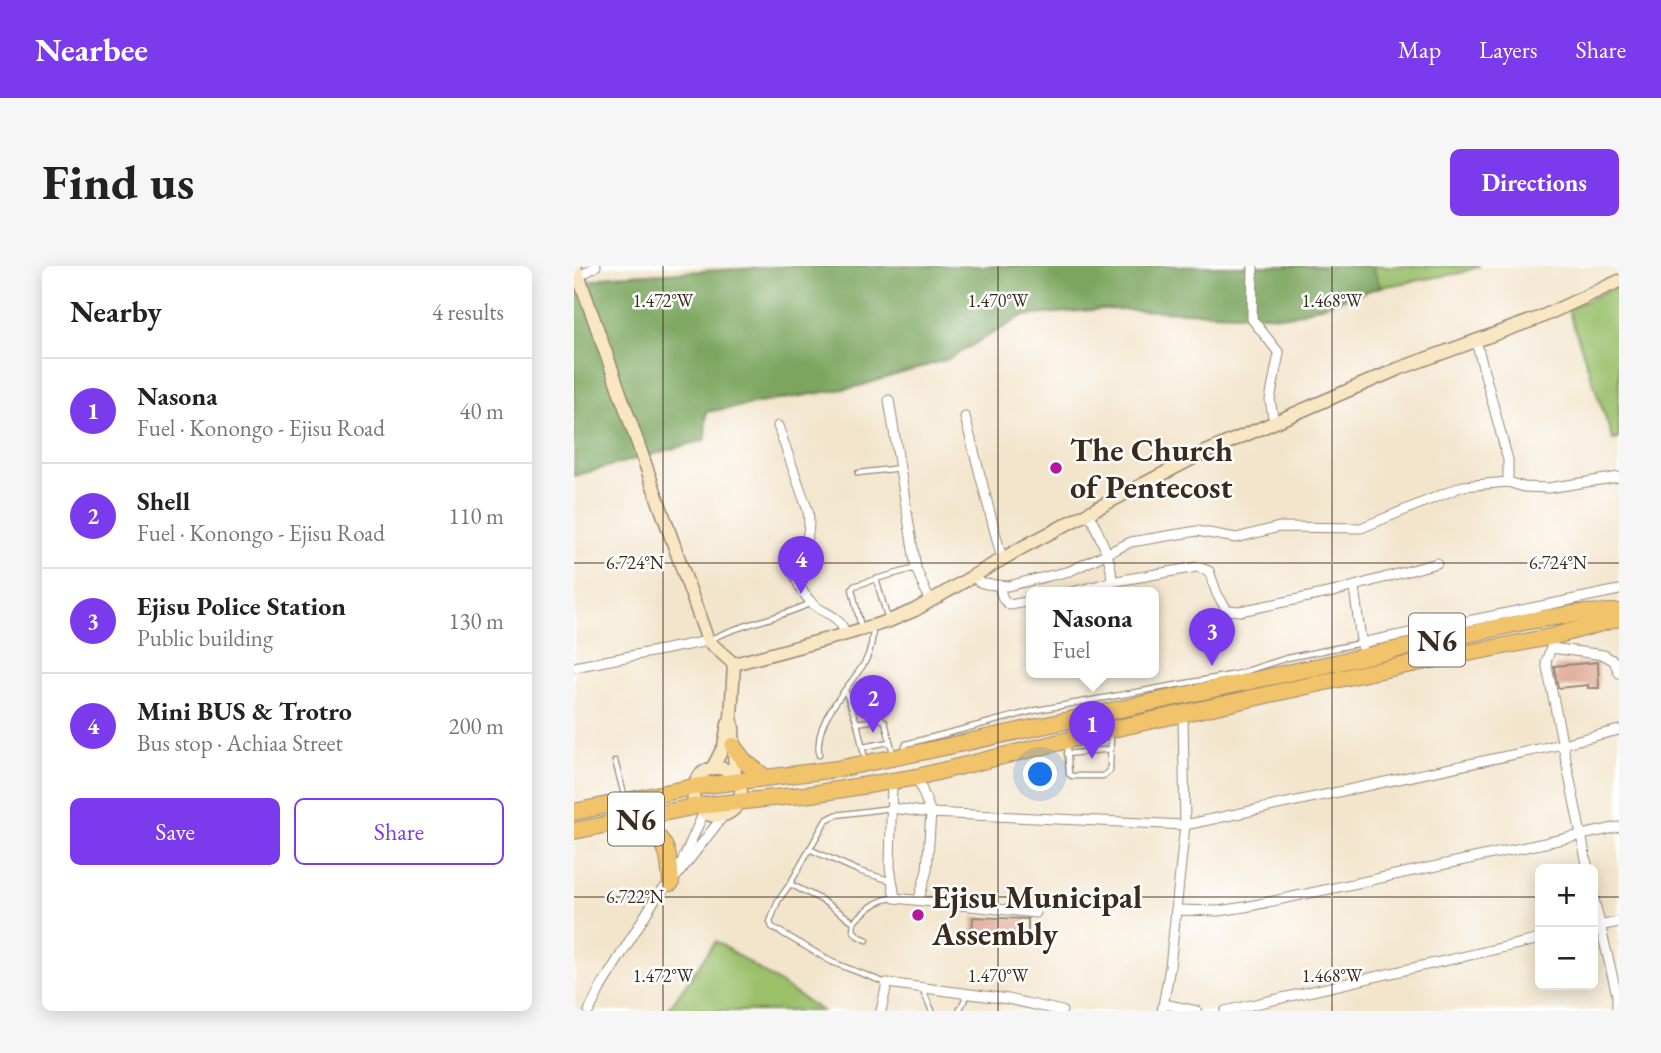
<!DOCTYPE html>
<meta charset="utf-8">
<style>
body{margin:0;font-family:"EB Garamond",serif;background:#f6f6f6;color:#222}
.controls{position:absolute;right:21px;bottom:21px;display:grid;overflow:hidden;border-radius:10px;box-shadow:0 4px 18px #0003}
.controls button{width:63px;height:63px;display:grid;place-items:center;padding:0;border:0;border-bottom:2px solid #e0e0e0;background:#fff;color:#222;font:35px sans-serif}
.you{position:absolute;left:467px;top:509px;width:24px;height:24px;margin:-18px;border:5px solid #fff;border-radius:50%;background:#1a73e8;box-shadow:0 0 0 10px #1a73e833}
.badge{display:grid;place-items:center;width:46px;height:46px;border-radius:50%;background:#7c3aed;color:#fff;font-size:23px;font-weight:700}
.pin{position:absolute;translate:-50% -58px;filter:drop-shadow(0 2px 4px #0008)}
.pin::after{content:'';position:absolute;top:37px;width:24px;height:21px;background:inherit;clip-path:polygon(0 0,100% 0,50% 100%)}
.popup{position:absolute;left:452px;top:321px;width:133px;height:91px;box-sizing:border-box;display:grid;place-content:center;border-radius:10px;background:#fff;filter:drop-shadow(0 2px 5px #0005);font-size:23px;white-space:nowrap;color:#767676}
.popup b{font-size:26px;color:#222}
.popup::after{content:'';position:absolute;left:50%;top:100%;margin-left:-14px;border:14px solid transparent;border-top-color:#fff}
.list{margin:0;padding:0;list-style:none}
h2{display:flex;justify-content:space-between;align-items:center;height:91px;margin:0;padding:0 28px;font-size:30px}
h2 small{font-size:23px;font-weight:400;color:#767676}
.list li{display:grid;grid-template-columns:46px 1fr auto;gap:21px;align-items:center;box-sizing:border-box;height:105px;padding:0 28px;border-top:2px solid #e0e0e0}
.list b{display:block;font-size:26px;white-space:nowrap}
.list p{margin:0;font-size:23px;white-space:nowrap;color:#767676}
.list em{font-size:23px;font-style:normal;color:#767676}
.actions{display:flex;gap:14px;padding:21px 28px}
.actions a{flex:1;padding:16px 0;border:2px solid #7c3aed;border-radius:10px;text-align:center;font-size:24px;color:#7c3aed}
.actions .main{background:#7c3aed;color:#fff}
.map{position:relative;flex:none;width:1045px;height:745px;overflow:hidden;border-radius:10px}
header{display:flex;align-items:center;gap:42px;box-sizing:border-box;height:98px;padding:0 35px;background:#7c3aed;color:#fff}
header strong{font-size:33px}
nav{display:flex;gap:38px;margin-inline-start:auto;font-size:24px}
.intro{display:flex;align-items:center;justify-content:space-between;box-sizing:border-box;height:168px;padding:0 42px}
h1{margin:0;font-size:49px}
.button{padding:18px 32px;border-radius:10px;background:#7c3aed;color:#fff;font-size:24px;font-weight:700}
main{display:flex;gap:42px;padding:0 42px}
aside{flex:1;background:#fff;border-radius:10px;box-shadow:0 4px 18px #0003}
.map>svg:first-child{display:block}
.green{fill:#9ac06b;stroke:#6a7544;stroke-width:2}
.forest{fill:#7ba65f;stroke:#5b683e;stroke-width:2}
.building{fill:#dea592}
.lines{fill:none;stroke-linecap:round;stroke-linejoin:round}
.lane-casing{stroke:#978875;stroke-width:7}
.street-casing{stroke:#978875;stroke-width:11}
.secondary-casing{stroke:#978875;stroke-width:15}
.highway-casing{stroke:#978875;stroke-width:18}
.lane{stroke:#fff;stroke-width:4.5}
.street{stroke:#fff;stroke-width:9}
.secondary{stroke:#f9e7c3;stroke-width:12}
.highway{stroke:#f1c36a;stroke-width:16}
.ticks{fill:none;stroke:#3b2a1e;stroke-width:2;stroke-opacity:0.45}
.poi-dot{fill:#b5179e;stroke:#fff;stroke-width:2.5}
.labels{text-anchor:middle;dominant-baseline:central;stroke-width:5;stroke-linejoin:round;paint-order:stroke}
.shield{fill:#fff;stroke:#766a62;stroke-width:2}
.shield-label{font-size:30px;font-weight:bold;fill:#3b2a1e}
.poi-label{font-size:32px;font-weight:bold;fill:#3b2a1e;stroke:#fff;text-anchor:start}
.ticks-label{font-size:18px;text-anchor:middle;fill:#3b2a1e;stroke:#fff;stroke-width:5;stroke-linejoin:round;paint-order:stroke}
</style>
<header>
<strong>Nearbee</strong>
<nav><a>Map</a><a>Layers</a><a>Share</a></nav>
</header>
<div class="intro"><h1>Find us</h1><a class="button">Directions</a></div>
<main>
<aside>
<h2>Nearby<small>4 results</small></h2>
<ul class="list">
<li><span class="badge">1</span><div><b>Nasona</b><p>Fuel · Konongo - Ejisu Road</p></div><em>40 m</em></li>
<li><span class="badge">2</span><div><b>Shell</b><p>Fuel · Konongo - Ejisu Road</p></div><em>110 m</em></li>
<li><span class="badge">3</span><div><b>Ejisu Police Station</b><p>Public building</p></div><em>130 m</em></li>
<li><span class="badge">4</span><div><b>Mini BUS &amp; Trotro</b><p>Bus stop · Achiaa Street</p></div><em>200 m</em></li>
</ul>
<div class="actions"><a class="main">Save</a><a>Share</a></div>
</aside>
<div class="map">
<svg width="1045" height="745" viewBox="0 0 1045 745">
<rect width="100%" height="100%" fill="#fff"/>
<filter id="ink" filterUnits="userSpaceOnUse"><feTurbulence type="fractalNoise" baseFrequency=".0143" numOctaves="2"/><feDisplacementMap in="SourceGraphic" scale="14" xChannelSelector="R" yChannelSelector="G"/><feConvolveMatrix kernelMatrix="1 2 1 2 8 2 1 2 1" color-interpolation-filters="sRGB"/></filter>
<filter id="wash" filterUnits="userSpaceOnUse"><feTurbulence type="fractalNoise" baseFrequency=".00686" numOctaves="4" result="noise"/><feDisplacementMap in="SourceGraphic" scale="28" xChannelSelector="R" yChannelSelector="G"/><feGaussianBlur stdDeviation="1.57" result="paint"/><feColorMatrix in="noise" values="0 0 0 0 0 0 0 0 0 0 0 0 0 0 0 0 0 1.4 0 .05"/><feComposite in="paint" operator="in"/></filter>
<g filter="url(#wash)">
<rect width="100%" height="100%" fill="#f3e5cc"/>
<g class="green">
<polygon points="798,0 906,0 886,7 806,21"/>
<polygon points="1045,19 1045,173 1039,174 994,43"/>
<polygon points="142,675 248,745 93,745"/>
</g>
<polygon class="forest" points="216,0 798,0 806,21 716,50 530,43 449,50 374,93 282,121 132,146 131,174 0,210 0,19 36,10"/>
<g id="blocks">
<g class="building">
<polygon points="1024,396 1025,422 1014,422 1014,419 984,422 980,400"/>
<polygon points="399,651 454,653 454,672 398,671"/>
</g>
</g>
</g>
<g filter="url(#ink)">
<use href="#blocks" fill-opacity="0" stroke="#978875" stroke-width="2"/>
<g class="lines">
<g class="lane-casing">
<g id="lane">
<polyline points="284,207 327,202"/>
<polyline points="314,354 302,313 342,302"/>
<polyline points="287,361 278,323 280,320 302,313"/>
<path d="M137 373C169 357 204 353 237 337"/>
<polyline points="663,408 713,392 787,377"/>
<polyline points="271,424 283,457 291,493"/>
<polyline points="283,457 308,453 311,456 319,487"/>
<polyline points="493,478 495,508 498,510 529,510 536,505 537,468"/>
<polyline points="289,481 315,476"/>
<polyline points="329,486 332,478 463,444 663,408 664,413"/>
<polyline points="493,488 537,483"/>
<path d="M245 489C240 452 274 424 291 396 297 385 298 375 299 364"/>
<polyline points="41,495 51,532"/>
<polyline points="235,583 285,605 318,615"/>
<polyline points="216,618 246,633 280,656"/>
<path d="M293 674 284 670 279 664 280 656C291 645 303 633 320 632"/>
<polyline points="312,717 258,696 198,661 196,656 204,635 216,618 252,554 262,549 317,542"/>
<polyline points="348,722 358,745"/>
<polyline points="385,745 393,729"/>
</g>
</g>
<g class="street-casing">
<g id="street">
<polyline points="679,0 678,53 705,87 696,134 700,156"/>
<polyline points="5,11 22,0"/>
<polyline points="902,75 934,194 934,216"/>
<polyline points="315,134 342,302 356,336"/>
<polyline points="391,151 428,293"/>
<path d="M204 160 234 245C237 266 234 279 216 291 219 308 224 322 236 335 249 350 262 344 272 368"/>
<path d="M514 245C522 263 541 297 537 316"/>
<polyline points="399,308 405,316 412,318 434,320 496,305 557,276 623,265 662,272 705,261 787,262 889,220 934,216 950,221 974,222 1045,211"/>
<polyline points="425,320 429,333 436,339 457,335"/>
<polyline points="780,321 788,382"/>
<polyline points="494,327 537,316 623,301 635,305 643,328 653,344 666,345 759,326 863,297"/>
<polyline points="981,370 972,396 1014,603"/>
<polyline points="787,377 1045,324"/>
<polyline points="977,382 1030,389 1040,395 1045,407"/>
<polyline points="0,401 134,375"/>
<polyline points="343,511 357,547 353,604 345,633"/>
<polyline points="318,515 316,601 321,632 462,647"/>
<polyline points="318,542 357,547 611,559 988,478 1045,464"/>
<polyline points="107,598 130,546"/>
<polyline points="1019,629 1043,729 1043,745"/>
<polyline points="602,644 644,645 671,641 1045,561"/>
<polyline points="1019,661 1045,656"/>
<polyline points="590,738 623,745"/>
<polyline points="15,745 27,721 83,630 101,612 150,549"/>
<polyline points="307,745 313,717 434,733 488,745"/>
<polyline points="588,745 596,701 611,559 609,449"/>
<polyline points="651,745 966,673"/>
</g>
</g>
<g class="secondary-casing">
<g id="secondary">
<polyline points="1,0 134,375 160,398"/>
<circle cx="143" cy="526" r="24"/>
<polyline points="138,503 150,480 154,458"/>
<polyline points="161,510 159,462 157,451 160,398 272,368 315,355 341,344 449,281 625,189 824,103 965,52 1045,15"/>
</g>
</g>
<g class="highway-casing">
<g id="highway">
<polyline points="159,480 171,496 191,511"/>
<polyline points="0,546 119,521 263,503 338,488 955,355 1005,347 1045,346"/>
<path d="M50 556C91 568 94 576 97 617"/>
<polyline points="0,565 123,540 238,528 343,511 539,463 792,407 981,370 1045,352"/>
</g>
</g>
<use href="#lane" class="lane"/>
<use href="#street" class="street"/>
<use href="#secondary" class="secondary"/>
<use href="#highway" class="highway"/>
</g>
</g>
<path class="ticks" d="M89 0V745M424 0V745M758 0V745M0 297H1045M0 631H966M1019 631H1045"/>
<g class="poi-dot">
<circle cx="482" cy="202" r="7"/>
<circle cx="344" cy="649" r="7"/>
</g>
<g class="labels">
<g class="shield">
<rect x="835" y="347.5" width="56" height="53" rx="5"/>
<rect x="34" y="526.5" width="56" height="53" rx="5"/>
</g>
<g class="shield-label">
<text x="863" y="374">N6</text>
<text x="62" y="553">N6</text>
</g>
<g class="poi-label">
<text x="496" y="184">The Church<tspan x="496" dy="37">of Pentecost</tspan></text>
<text x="358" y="631">Ejisu Municipal<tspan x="358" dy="37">Assembly</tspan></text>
</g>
</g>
<g class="ticks-label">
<text x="89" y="41">1.472°W</text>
<text x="424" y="41">1.470°W</text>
<text x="758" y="41">1.468°W</text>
<text x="61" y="303">6.724°N</text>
<text x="984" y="303">6.724°N</text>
<text x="61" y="637">6.722°N</text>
<text x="89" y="716">1.472°W</text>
<text x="424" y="716">1.470°W</text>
<text x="758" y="716">1.468°W</text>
</g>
</svg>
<div class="controls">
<button>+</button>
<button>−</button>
</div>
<div class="you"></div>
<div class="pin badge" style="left:518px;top:493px">1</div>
<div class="popup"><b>Nasona</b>Fuel</div>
<div class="pin badge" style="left:299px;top:467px">2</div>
<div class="pin badge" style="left:638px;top:400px">3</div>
<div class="pin badge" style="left:227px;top:328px">4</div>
</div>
</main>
